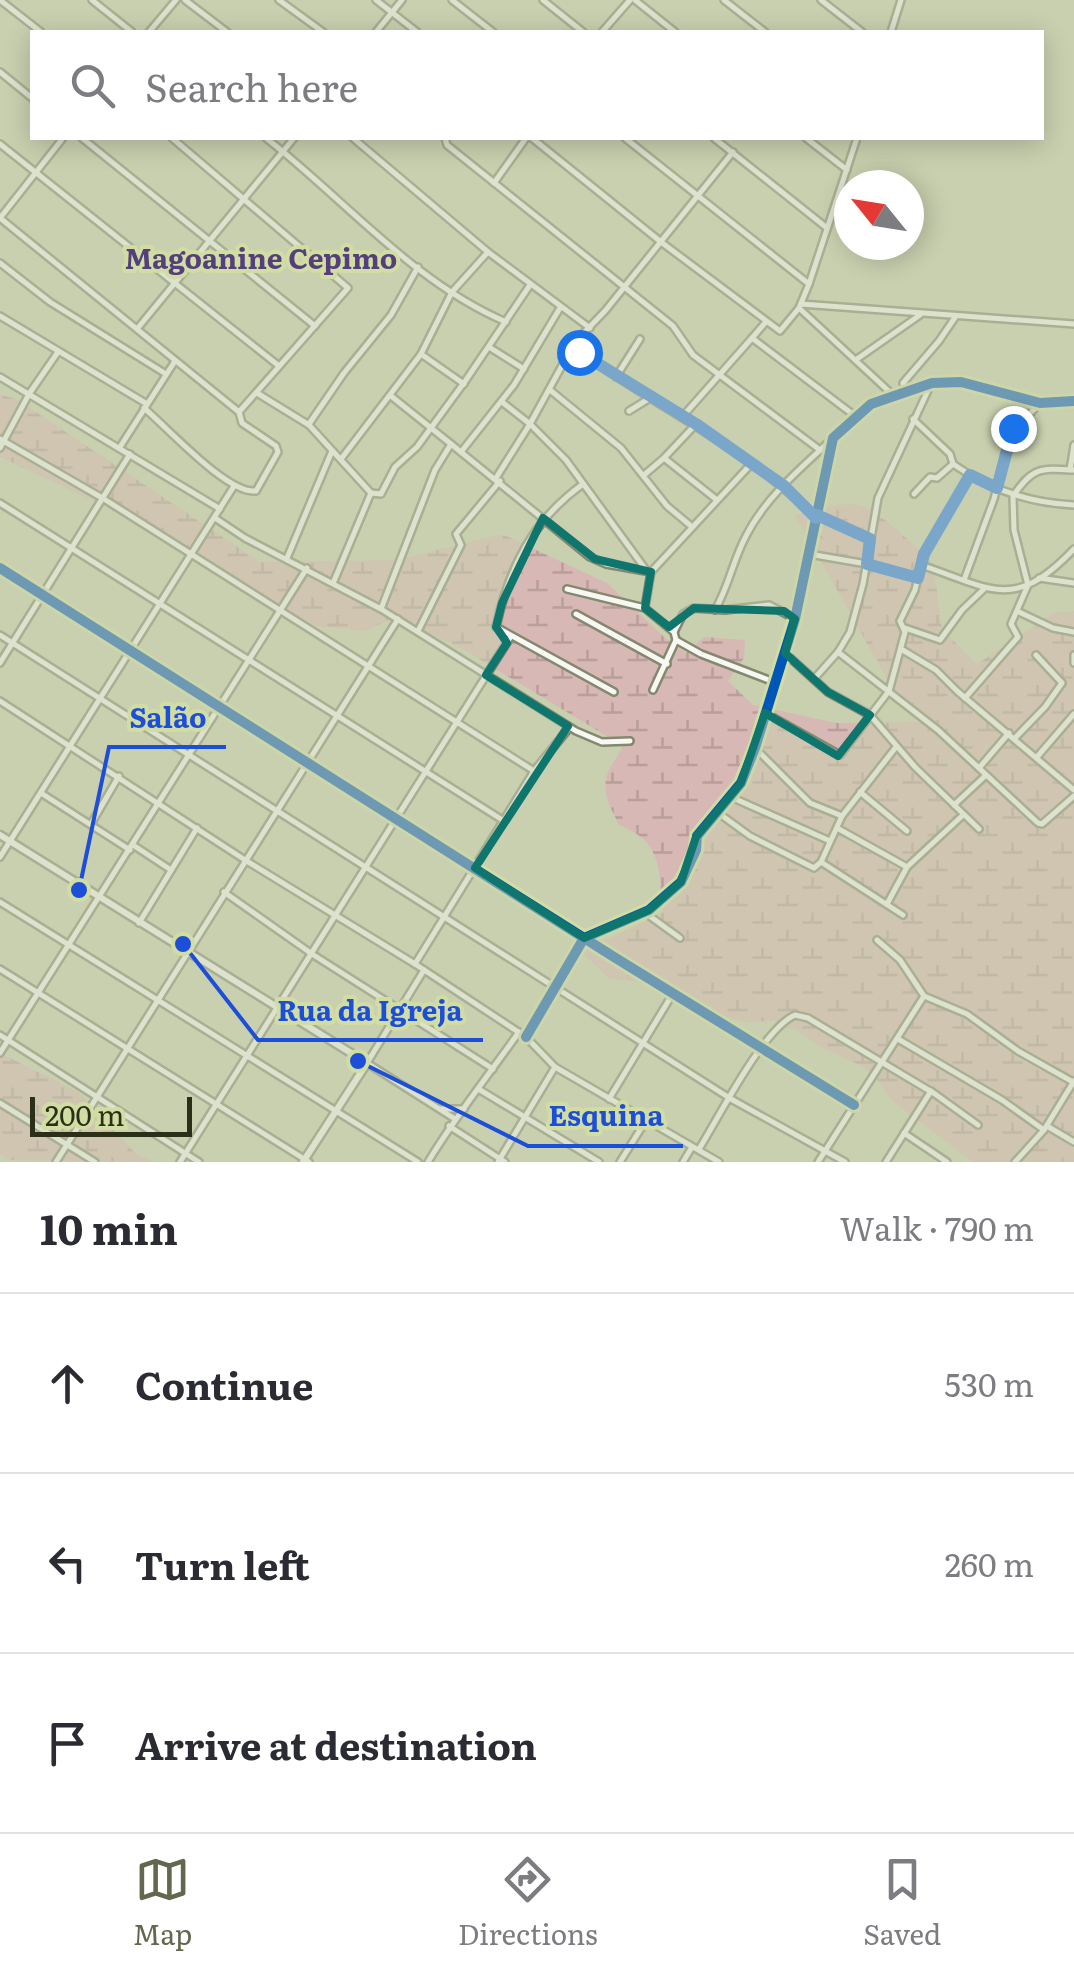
<!DOCTYPE html>
<meta charset="utf-8">
<style>
body{margin:0;font-family:Literata,serif;background:#f2f2f3;color:#2b2b33}
.compass{position:absolute;left:834px;top:170px;width:90px;height:90px;border-radius:50%;background:#fff;box-shadow:0 5px 25px #0003;rotate:300deg}
.scale{position:absolute;left:30px;bottom:25px;width:162px;box-sizing:border-box;padding-left:10px;border:5px solid #2b2f18;border-top:0;font-size:28px;line-height:35px;white-space:nowrap;color:#2b2f18;-webkit-text-stroke:8px #d1dda2;paint-order:stroke}
.stop{position:absolute;width:30px;height:30px;margin:-22px;border:8px solid #1a73e8;border-radius:50%;background:#fff}
.stop.end{background:#1a73e8;border-color:#fff;box-shadow:0 2px 10px #0008}
.list{margin:0;padding:0;list-style:none}
h2{display:flex;justify-content:space-between;align-items:center;height:130px;margin:0;padding:0 40px;font-size:42px}
h2 small{font-size:32px;font-weight:400;color:#7c7c81}
.list li{display:grid;grid-template-columns:65px 1fr auto;gap:30px;align-items:center;box-sizing:border-box;height:180px;padding:0 40px;border-top:2px solid #e1e1e2}
.list b{display:block;font-size:38px;white-space:nowrap}
.list em{font-size:32px;font-style:normal;color:#7c7c81}
.icon{flex:none;width:55px;height:55px;fill:none;stroke:currentColor;stroke-width:2;stroke-linecap:round;stroke-linejoin:round}
.map{position:relative;flex:none;width:1074px;height:1162px;overflow:hidden}
.search{position:absolute;background:#fff;box-shadow:0 5px 25px #0003;left:30px;right:30px;top:30px;height:110px;display:flex;align-items:center;gap:25px;box-sizing:border-box;padding:0 35px;border-radius:0px;color:#7c7c81;font-size:38px}
.sheet{height:670px;background:#fff}
nav{display:flex;justify-content:space-around;align-items:center;box-sizing:border-box;height:140px;border-top:2px solid #e1e1e2;background:#fff;font-size:28px;color:#7c7c81}
nav a{display:grid;justify-items:center;gap:5px}
nav .on{color:#62674d}
.map>svg:first-child{display:block}
.wetland{fill:url(#wetland-marsh)}
.lines{fill:none;stroke-linecap:round;stroke-linejoin:round}
.minor-casing{stroke:#83886f;stroke-width:10}
.tertiary-casing{stroke:#83886f;stroke-width:11}
.minor{stroke:#f7f8f3;stroke-width:5}
.tertiary{stroke:#f7f8f3;stroke-width:6}
.cycleway-casing{stroke:#d1dda2;stroke-width:16}
.cycleway{stroke:#0057b8;stroke-width:10}
.route{stroke:#1a73e8;stroke-width:12}
.marked{fill:none;stroke:#0f766e;stroke-width:8;stroke-linejoin:round}
.labels{text-anchor:middle;dominant-baseline:central;stroke-width:8;stroke-linejoin:round;paint-order:stroke}
.neighbourhood-label{font-size:28px;font-weight:bold;fill:#543f7c;stroke:#d1dda2}
.leader{fill:none;stroke:#1d4ed8;stroke-width:4}
.callout-dot{fill:#1d4ed8;stroke:#d1dda2;stroke-width:4}
.callout-label{font-size:28px;text-anchor:middle;font-weight:bold;fill:#1d4ed8;stroke:#d1dda2;stroke-width:8;stroke-linejoin:round;paint-order:stroke}
</style>
<div class="map">
<svg width="1074" height="1162" viewBox="0 0 1074 1162">
<defs>
<pattern id="wetland-marsh" width="20" height="14" patternUnits="userSpaceOnUse" patternTransform="scale(2.5)"><rect width="20" height="14" fill="#d7b8b4"/><path d="M1 5h8M5 5V1M11 12h8M15 12V8" fill="none" stroke="#b99e9a"/></pattern>
</defs>
<rect width="100%" height="100%" fill="#c9d0af"/>
<g class="wetland">
<path d="M0 394 18 400 260 562 398 560 502 534 607 583 664 637 686 653 704 637 745 640 744 658 728 681 753 705 837 723 918 722 884 674 795 515C815 510 837 502 858 505 876 507 918 549 933 563L942 629 977 664 1054 613 1074 611V1162H973L892 1101 881 1084 864 1067 822 1048 794 1028 781 1029 774 1021 745 1022 714 1014 655 983 610 979 581 952 662 913C660 873 663 841 619 825 610 806 599 788 610 768 616 757 623 750 626 738L608 737 466 651 395 617 366 631 315 626 107 507 0 457Z"/>
<polygon points="0,1053 80,1093 137,1155 155,1162 8,1160 0,1154"/>
</g>
<g class="lines">
<g class="minor-casing">
<g id="minor">
<polyline points="0,0 41,32"/>
<polyline points="92,0 132,32"/>
<polyline points="185,0 227,32"/>
<polyline points="279,0 323,32"/>
<polyline points="376,0 417,32"/>
<polyline points="452,0 493,32"/>
<polyline points="543,0 583,32"/>
<polyline points="635,0 675,32"/>
<polyline points="724,0 765,32"/>
<polyline points="821,0 862,32"/>
<polyline points="149,32 176,0"/>
<polyline points="376,32 402,0"/>
<polyline points="602,32 630,0"/>
<polyline points="891,32 901,0"/>
<polyline points="0,72 32,98"/>
<polyline points="82,138 315,326"/>
<polyline points="172,138 348,288 239,412"/>
<path d="M266 138C344 199 414 283 506 322"/>
<polyline points="353,138 488,252 590,328"/>
<polyline points="445,138 447,145 673,326 693,355 820,450"/>
<polyline points="532,138 661,242 780,331 799,308 809,284 857,138"/>
<polyline points="625,138 809,284"/>
<polyline points="714,138 827,228"/>
<polyline points="806,138 847,170"/>
<polyline points="0,144 279,366"/>
<polyline points="494,183 526,138"/>
<path d="M0 218 239 412 242 423 276 446 278 452 256 491C227 494 168 428 144 408"/>
<polyline points="0,218 63,138"/>
<polyline points="0,263 50,302 166,374"/>
<polyline points="801,304 1074,324"/>
<polyline points="799,308 894,396"/>
<polyline points="0,316 147,404"/>
<polyline points="137,329 294,138"/>
<polyline points="752,338 765,323"/>
<polyline points="489,347 524,369"/>
<path d="M572 347C653 405 745 446 816 518"/>
<polyline points="421,354 464,384"/>
<polyline points="857,359 920,315"/>
<polyline points="0,377 220,509"/>
<polyline points="616,377 640,339"/>
<polyline points="550,390 621,448 667,506 691,526"/>
<polyline points="257,393 309,425 371,493 334,581"/>
<polyline points="904,393 903,383 939,341 956,316"/>
<polyline points="391,396 451,444"/>
<polyline points="502,402 530,424 575,342 605,311 733,152"/>
<polyline points="629,411 650,398"/>
<polyline points="683,416 752,338 855,416"/>
<path d="M913 419 950 454 953 464C990 490 1029 503 1074 505"/>
<polyline points="309,424 344,373 391,315 418,267"/>
<polyline points="0,439 104,499 534,771"/>
<polyline points="120,447 175,361"/>
<polyline points="0,448 29,394 58,352"/>
<polyline points="461,452 514,385 560,308"/>
<polyline points="664,458 696,424"/>
<polyline points="341,459 421,354 452,292 488,252"/>
<polyline points="1070,470 1074,445"/>
<polyline points="644,475 664,458 717,500"/>
<polyline points="496,478 530,424 566,460 646,570"/>
<path d="M583 484C533 520 509 567 496 627L614 692"/>
<polyline points="371,493 381,494 395,467 417,447 466,380 530,285"/>
<polyline points="914,494 930,477 937,478 953,464"/>
<polyline points="0,503 504,821"/>
<polyline points="817,515 870,539"/>
<polyline points="215,518 245,538 381,609 576,731 602,742 630,741"/>
<polyline points="809,554 867,564 918,578"/>
<polyline points="287,558 332,451"/>
<path d="M921 565C992 589 1014 612 1074 549"/>
<polyline points="0,568 614,957 854,1105"/>
<polyline points="1039,578 1074,583"/>
<polyline points="964,580 994,499 1010,434 1040,403"/>
<polyline points="567,589 645,608"/>
<polyline points="381,609 435,470 451,444 590,557 606,564 651,572"/>
<path d="M715 610C729 586 733 560 746 536 765 498 801 468 831 440"/>
<polyline points="1019,612 1053,628 1074,632"/>
<polyline points="576,614 667,664"/>
<polyline points="905,628 940,640 962,610 985,588"/>
<polyline points="418,631 461,545 456,534 500,481"/>
<polyline points="674,632 683,614 694,608 725,610 769,605 794,618"/>
<polyline points="0,635 731,1099 845,1162"/>
<polyline points="676,640 701,654 774,682"/>
<polyline points="901,649 936,670 957,691 1074,790"/>
<polyline points="838,652 938,730 1038,823 1042,824 1074,796"/>
<polyline points="785,653 828,692 870,715 915,767 979,829"/>
<polyline points="1074,655 1074,663"/>
<polyline points="0,663 130,454"/>
<polyline points="814,679 838,652 850,632 863,584 878,498 931,384"/>
<polyline points="653,690 676,640 674,632 645,608 651,572 752,463"/>
<path d="M965 698 1018 637 1011 624 1028 585 1014 530 1013 496C1033 467 1040 468 1074 470"/>
<polyline points="0,701 245,860 415,964 526,1037 555,1067 719,1162"/>
<polyline points="765,713 840,755 889,691 905,632 900,621 915,590 923,554 970,475"/>
<polyline points="1015,738 1045,707 1062,683 1036,655"/>
<polyline points="755,748 810,803 842,816"/>
<polyline points="1037,757 1074,714"/>
<polyline points="979,768 1009,733"/>
<polyline points="860,792 907,831"/>
<polyline points="41,793 130,850"/>
<polyline points="731,797 830,841"/>
<polyline points="954,805 985,776"/>
<polyline points="717,812 750,836 814,868 821,862 842,816 896,747"/>
<polyline points="91,824 119,776"/>
<polyline points="837,828 907,867"/>
<polyline points="133,845 171,870"/>
<polyline points="0,857 234,486"/>
<polyline points="821,862 903,915"/>
<polyline points="224,892 312,954 493,1069"/>
<polyline points="0,902 418,1162"/>
<polyline points="887,904 907,867 963,815"/>
<polyline points="644,912 680,938"/>
<polyline points="139,923 197,828"/>
<polyline points="877,940 900,960 924,996 967,1014 1018,1051 1073,1082"/>
<polyline points="415,964 534,771 569,728"/>
<polyline points="0,969 309,1162"/>
<polyline points="424,970 367,1063 455,1119"/>
<polyline points="0,1035 199,1162"/>
<polyline points="526,1037 584,938 649,910 681,882 696,850 697,836 741,783 755,748 795,619 833,438 871,404 932,383 961,382 1040,403 1074,401"/>
<polyline points="898,1039 1002,1100 1044,1130"/>
<polyline points="0,1053 307,568"/>
<polyline points="480,1090 599,1162"/>
<polyline points="609,1099 672,995"/>
<polyline points="0,1103 95,1162"/>
<polyline points="441,1109 464,1109"/>
<polyline points="449,1126 505,1162"/>
<polyline points="1047,1126 1074,1142"/>
<polyline points="904,1133 947,1162"/>
<path d="M699 1149C719 1117 763 1029 795 1015L808 1018 935 1094 978 1125"/>
<polyline points="56,1162 398,619"/>
<polyline points="180,1162 511,636"/>
<path d="M428 1162C455 1117 488 1076 519 1032"/>
<polyline points="498,1162 555,1067"/>
<polyline points="620,1162 645,1122"/>
<polyline points="683,1162 692,1147"/>
<polyline points="818,1162 924,996"/>
<polyline points="886,1162 931,1091"/>
<polyline points="1015,1162 1044,1130 1074,1081"/>
</g>
</g>
<g class="tertiary-casing">
<polyline id="tertiary" points="0,835 367,1063 303,1162"/>
</g>
<use href="#minor" class="minor"/>
<use href="#tertiary" class="tertiary"/>
<g class="cycleway-casing">
<g id="cycleway">
<polyline points="0,568 614,957 854,1105"/>
<polyline points="526,1037 584,938 649,910 681,882 696,850 697,836 741,783 755,748 795,619 833,438 871,404 932,383 961,382 1040,403 1074,401"/>
</g>
</g>
<use href="#cycleway" class="cycleway"/>
</g>
<g class="lines">
<polyline class="route" points="579,352 696,424 784,486 816,518 817,515 870,539 867,564 918,578 924,554 970,475 997,488 1013,428"/>
</g>
<path d="M0 0H1074V1162H0ZM543 518 595 559 651 572 645 608 669 627 694 608 784 611 795 619 785 653 828 692 870 715 838 756 765 713 741 783 696 837 681 882 649 910 584 938 475 868 568 726 486 675 507 643 496 627 502 603Z" fill="#c9d0af" fill-opacity=".55" fill-rule="evenodd"/>
<path class="marked" d="M543 518 595 559 651 572 645 608 669 627 694 608 784 611 795 619 785 653 828 692 870 715 838 756 765 713 741 783 696 837 681 882 649 910 584 938 475 868 568 726 486 675 507 643 496 627 502 603Z"/>
<g class="labels">
<g class="neighbourhood-label">
<text x="261" y="257">Magoanine Cepimo</text>
</g>
</g>
<path class="leader" d="M79 890L109 747H226M183 944L258 1040H483M358 1061L528 1146H683"/>
<g class="callout-dot">
<circle cx="79" cy="890" r="10"/>
<circle cx="183" cy="944" r="10"/>
<circle cx="358" cy="1061" r="10"/>
</g>
<g class="callout-label">
<text x="168" y="728">Salão</text>
<text x="370" y="1021">Rua da Igreja</text>
<text x="606" y="1126">Esquina</text>
</g>
</svg>
<svg class="compass" viewBox="-18 -18 36 36"><path d="M0-13l5 13h-10z" fill="#e53935"/><path d="M0 13l5-13h-10z" fill="#7c7c81"/></svg>
<div class="scale">200 m</div>
<div class="stop" style="left:579px;top:352px"></div>
<div class="stop end" style="left:1013px;top:428px"></div>
<div class="search"><svg class="icon" aria-label="search" viewBox="0 0 24 24"><circle cx="10" cy="10" r="6"/><path d="M15 15l6 6"/></svg>Search here</div>
</div>
<section class="sheet">
<h2>10 min<small>Walk · 790 m</small></h2>
<ul class="list">
<li><svg class="icon" aria-label="ahead" viewBox="0 0 24 24"><path d="M12 20V5M6 11l6-6 6 6"/></svg><div><b>Continue</b></div><em>530 m</em></li>
<li><svg class="icon" aria-label="left" viewBox="0 0 24 24"><path d="M17 20v-9H6M10 6l-5 5 5 5"/></svg><div><b>Turn left</b></div><em>260 m</em></li>
<li><svg class="icon" aria-label="arrive" viewBox="0 0 24 24"><path d="M6 21V4h12l-3 4 3 4H6"/></svg><div><b>Arrive at destination</b></div></li>
</ul>
</section>
<nav>
<a class="on"><svg class="icon" aria-label="map" viewBox="0 0 24 24"><path d="M3 6l6-2 6 2 6-2v14l-6 2-6-2-6 2zM9 4v14M15 6v14"/></svg>Map</a>
<a><svg class="icon" aria-label="directions" viewBox="0 0 24 24"><path d="M12 3l9 9-9 9-9-9zM9 14v-3h6M13 9l2 2-2 2"/></svg>Directions</a>
<a><svg class="icon" aria-label="saved" viewBox="0 0 24 24"><path d="M7 4h10v16l-5-4-5 4z"/></svg>Saved</a>
</nav>
